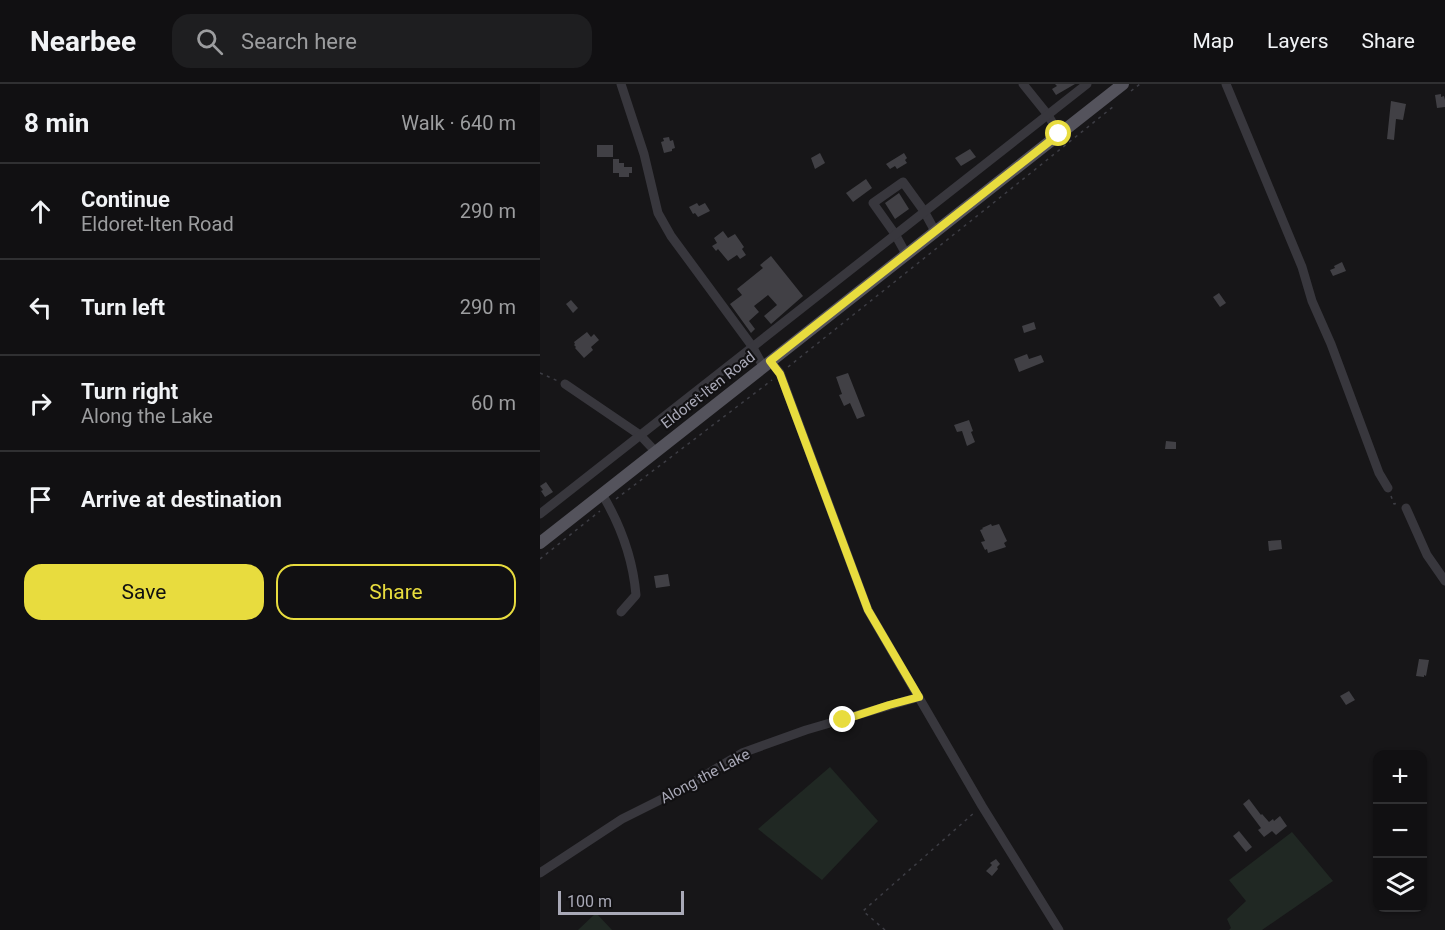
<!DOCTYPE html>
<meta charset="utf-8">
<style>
body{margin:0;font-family:Roboto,sans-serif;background:#1e1e20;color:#f1f3f6}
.controls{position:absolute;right:18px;bottom:18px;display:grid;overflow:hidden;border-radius:12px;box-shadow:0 2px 4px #0004}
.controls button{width:54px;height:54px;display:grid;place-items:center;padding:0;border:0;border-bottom:2px solid #303032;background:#111012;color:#f1f3f6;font:30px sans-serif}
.scale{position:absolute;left:18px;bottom:15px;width:126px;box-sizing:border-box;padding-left:6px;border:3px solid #a9a9b7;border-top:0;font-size:16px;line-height:21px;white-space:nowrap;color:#a9a9b7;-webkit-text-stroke:4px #121113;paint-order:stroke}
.stop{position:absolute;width:18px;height:18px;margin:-14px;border:4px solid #e8dc3e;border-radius:50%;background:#fff}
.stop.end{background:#e8dc3e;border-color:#fff;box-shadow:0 2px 6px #0008}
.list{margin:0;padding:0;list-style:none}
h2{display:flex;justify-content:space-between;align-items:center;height:78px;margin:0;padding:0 24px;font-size:26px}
h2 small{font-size:20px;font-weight:400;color:#9c9d9f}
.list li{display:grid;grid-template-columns:39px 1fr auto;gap:18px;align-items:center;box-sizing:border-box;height:96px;padding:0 24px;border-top:2px solid #303032}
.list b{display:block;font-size:22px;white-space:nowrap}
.list p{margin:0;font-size:20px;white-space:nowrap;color:#9c9d9f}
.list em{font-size:20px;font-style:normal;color:#9c9d9f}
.actions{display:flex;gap:12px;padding:18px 24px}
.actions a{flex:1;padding:14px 0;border:2px solid #e8dc3e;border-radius:18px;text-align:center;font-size:21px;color:#e8dc3e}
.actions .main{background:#e8dc3e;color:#111}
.icon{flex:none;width:33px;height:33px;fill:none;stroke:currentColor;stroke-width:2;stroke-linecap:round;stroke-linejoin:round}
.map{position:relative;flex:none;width:905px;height:846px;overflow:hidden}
header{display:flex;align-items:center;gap:36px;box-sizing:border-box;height:84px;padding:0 30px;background:#111012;border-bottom:2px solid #303032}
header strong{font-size:28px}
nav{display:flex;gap:33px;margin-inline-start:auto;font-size:21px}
.search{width:420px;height:54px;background:#1e1e20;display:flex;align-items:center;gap:15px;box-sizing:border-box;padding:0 21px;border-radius:18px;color:#9c9d9f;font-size:22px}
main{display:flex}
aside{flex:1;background:#111012}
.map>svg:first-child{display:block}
.green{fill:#202823}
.building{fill:#414045}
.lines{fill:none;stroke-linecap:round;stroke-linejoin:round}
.path{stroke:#3d3d44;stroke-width:1.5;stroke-dasharray:3 4.5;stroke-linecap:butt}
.minor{stroke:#38373d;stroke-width:9}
.major{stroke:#54535c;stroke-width:12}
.route{stroke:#e8dc3e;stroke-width:8}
.labels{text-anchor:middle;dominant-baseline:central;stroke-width:4.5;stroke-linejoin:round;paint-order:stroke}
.street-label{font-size:15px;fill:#a9a9b7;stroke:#121113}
</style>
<header>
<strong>Nearbee</strong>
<div class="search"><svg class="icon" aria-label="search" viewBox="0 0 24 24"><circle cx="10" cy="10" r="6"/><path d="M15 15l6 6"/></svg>Search here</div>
<nav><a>Map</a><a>Layers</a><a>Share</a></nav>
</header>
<main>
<aside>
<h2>8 min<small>Walk · 640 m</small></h2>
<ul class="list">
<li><svg class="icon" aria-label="ahead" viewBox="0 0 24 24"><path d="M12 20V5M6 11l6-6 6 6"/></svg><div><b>Continue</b><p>Eldoret-Iten Road</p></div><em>290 m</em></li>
<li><svg class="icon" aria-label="left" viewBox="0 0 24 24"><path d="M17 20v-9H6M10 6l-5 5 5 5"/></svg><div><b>Turn left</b></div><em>290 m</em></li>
<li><svg class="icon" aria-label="right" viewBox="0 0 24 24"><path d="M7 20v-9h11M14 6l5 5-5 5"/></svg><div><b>Turn right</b><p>Along the Lake</p></div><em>60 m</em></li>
<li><svg class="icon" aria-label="arrive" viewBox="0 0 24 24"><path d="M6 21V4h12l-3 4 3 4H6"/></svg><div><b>Arrive at destination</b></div></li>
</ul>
<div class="actions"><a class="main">Save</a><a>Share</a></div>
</aside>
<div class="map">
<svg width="905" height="846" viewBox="0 0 905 846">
<rect width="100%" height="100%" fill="#171618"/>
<g class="green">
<polygon points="290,683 338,737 282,796 218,745"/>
<polygon points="752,748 793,797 722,846 689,846 691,844 687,835 706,817 689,796"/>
<polygon points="56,829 72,846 38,846"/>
</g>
<g class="building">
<polygon points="515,0 535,0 516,11 512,5 517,2"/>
<polygon points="901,10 901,13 904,12 905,16 905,23 897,24 895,11"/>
<polygon points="851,17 866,20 863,36 856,35 854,56 847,55"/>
<polygon points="129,53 130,57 133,56 135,64 132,65 132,67 124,69 121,58 124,57 123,54"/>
<rect x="57" y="61" width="16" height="12"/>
<polygon points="430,65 436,73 421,82 415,74"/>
<polygon points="280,69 285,79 275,85 271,74"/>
<polygon points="364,69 367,74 365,76 367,79 357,85 355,82 350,85 346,80"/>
<polygon points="73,75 79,75 79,79 84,79 84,83 92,83 92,89 89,89 89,93 79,93 79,89 73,89"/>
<polygon points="326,95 332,104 313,118 306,109"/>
<polygon points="359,109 369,125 355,135 345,119"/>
<polygon points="157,119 159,122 165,119 170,127 158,133 155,129 153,130 149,123"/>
<polygon points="183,147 188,154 195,150 204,163 202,165 206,171 200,175 197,171 188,177 178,165 176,167 172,162 177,159 174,154"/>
<polygon points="231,172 263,212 231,240 224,232 237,221 228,211 214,222 219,228 209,237 215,245 211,249 190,220 202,211 197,205 223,184 220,181"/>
<polygon points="802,178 806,187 793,192 790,186 795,184 794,182"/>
<polygon points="679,209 686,219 680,223 673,213"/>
<polygon points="31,216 38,224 33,229 26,220"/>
<polygon points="494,238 496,245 484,249 482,242"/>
<polygon points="47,248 51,253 54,250 59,256 51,263 53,266 44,274 35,264 36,263 34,261 35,260 34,258"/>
<polygon points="487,270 489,275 501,271 504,278 479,288 474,275"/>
<polygon points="308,289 325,332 317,335 310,319 304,322 299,311 302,310 296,293"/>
<polygon points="429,336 433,347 431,348 435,358 427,362 422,347 417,348 414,341"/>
<polygon points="626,357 636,358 636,365 625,365"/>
<polygon points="6,398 13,408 5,413 1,407 3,406 0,402"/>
<polygon points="451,440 452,442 459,440 467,457 464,459 466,463 448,469 447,465 445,466 441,458 445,457 440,446 443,445 442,444"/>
<polygon points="741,456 742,465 729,467 728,457"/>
<polygon points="128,490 130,502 116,504 114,492"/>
<polygon points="879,575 889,576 886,592 884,591 884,593 876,592"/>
<polygon points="809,607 815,616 806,621 800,612"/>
<polygon points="709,715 721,731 722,730 729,738 733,735 734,737 740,732 747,742 736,751 732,747 724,753 718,746 721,744 703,720"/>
<polygon points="699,747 712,763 706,768 693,752"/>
<polygon points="456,775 460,780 457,783 458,785 452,792 446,787 452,781 450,779"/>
</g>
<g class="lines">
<g class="path">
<polyline points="591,7 600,0"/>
<polyline points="248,283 477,100 574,22"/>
<polyline points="0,289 18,297"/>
<polyline points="851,412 854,420 858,419"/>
<polyline points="76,415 232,296"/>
<polyline points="0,475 60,427"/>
<polyline points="345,846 323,827 435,728"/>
</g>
<g class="minor">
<polyline points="81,0 104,70 118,129 131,152 212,262 223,282"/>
<polyline points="483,0 508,31 519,50"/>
<polyline points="686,0 762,183 772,217 791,260 839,389 848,404"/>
<polyline points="366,170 355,150 333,119 363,98 384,127 396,149"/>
<polyline points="230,277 240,289 328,526 442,722 519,846"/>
<polyline points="25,300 100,351 115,367"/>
<path d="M62 410C80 440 93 476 96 511L81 528"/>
<polyline points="866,424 887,471 905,497"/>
<polyline points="0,430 547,0"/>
<polyline points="0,789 82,735 142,705 202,669 266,646 379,613"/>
</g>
<polyline class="major" points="0,459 583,0"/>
</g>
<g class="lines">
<polyline class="route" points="303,636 349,621 379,613 328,526 240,290 230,277 519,50"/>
</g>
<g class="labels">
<g class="street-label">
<text transform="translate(168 306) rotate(-38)">Eldoret-Iten Road</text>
<text transform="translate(165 692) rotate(-28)">Along the Lake</text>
</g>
</g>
</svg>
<div class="controls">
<button>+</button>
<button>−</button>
<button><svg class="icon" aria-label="layers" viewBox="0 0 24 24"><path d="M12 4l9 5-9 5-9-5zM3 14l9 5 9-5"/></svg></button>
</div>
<div class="scale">100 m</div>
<div class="stop" style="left:519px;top:50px"></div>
<div class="stop end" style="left:303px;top:636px"></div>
</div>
</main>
